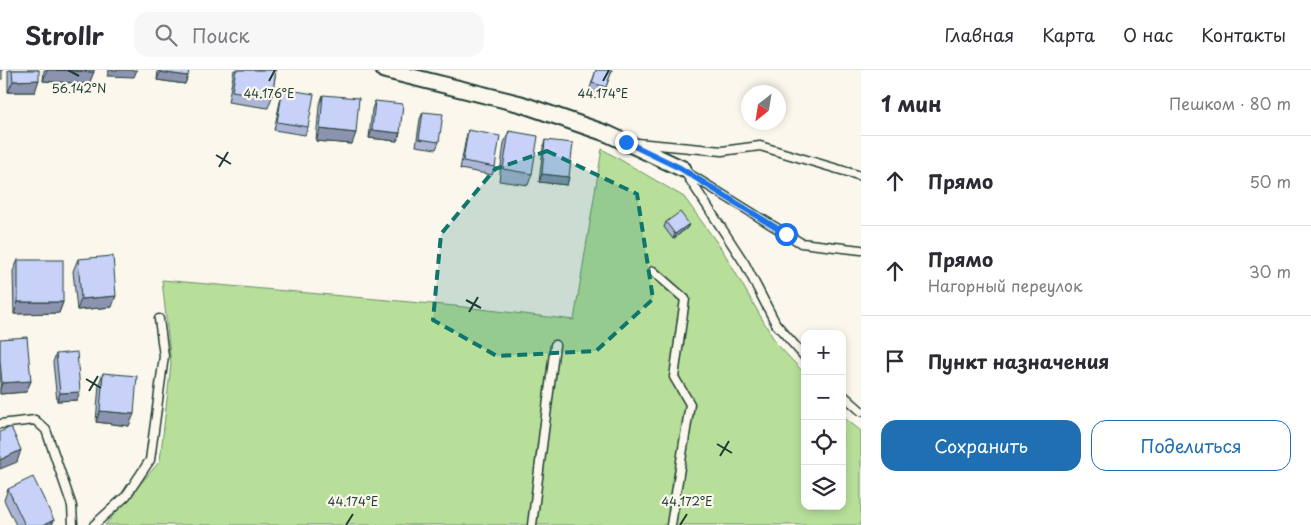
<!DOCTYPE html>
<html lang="ru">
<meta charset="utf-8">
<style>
body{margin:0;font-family:"Playpen Sans",sans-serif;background:#f7f7f7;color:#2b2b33}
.controls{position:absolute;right:15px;bottom:15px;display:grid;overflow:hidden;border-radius:10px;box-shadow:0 2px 8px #0003}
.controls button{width:45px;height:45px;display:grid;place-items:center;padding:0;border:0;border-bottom:1px solid #e1e1e2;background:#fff;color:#2b2b33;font:25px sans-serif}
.compass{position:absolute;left:741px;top:15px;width:45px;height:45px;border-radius:50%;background:#fff;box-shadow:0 2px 8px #0003;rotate:210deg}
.stop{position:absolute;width:15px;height:15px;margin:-11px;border:4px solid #1a73e8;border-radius:50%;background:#fff}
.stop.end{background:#1a73e8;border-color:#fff;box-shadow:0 1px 5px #0008}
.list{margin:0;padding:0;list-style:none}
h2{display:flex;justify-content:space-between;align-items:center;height:65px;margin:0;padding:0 20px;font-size:21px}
h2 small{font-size:16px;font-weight:400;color:#7c7c81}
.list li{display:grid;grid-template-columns:32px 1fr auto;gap:15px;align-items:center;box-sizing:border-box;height:90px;padding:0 20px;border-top:1px solid #e1e1e2}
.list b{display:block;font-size:19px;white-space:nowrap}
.list p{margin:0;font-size:16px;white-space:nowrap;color:#7c7c81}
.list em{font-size:16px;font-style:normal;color:#7c7c81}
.actions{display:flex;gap:10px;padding:15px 20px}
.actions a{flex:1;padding:11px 0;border:1px solid #1f6fb2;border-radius:15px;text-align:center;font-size:18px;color:#1f6fb2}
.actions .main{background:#1f6fb2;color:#fff}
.icon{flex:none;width:28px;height:28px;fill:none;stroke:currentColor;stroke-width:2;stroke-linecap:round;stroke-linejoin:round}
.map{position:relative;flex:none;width:861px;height:455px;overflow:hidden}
header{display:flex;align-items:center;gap:30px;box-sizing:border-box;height:70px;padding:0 25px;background:#fff;border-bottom:1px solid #e1e1e2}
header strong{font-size:24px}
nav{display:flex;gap:28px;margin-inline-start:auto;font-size:18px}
.search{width:350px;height:45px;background:#f7f7f7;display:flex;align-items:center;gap:12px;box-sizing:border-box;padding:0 18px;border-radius:15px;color:#7c7c81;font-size:19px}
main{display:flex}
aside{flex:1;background:#fff}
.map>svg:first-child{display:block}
.green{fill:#b7df9a;stroke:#6b8e67}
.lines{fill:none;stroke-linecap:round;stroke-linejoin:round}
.service-casing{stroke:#1f3d34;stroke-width:11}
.minor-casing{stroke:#1f3d34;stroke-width:19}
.service{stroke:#fbf7ec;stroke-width:8}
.minor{stroke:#fbf7ec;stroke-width:15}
.wall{fill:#acb5d6;stroke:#1f3d34}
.shaded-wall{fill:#8c93ae;stroke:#1f3d34}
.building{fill:#c8d2f9;stroke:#1f3d34}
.route{stroke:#1a73e8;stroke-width:6}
.marked{fill:#0f766e;fill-opacity:0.2;stroke:#0f766e;stroke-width:4;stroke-dasharray:10 6;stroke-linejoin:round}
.ticks{fill:none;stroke:#1f3d34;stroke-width:2}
.ticks-label{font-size:12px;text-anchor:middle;fill:#1f3d34;stroke:#fbf7ec;stroke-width:4.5;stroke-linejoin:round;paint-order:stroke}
</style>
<header>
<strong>Strollr</strong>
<div class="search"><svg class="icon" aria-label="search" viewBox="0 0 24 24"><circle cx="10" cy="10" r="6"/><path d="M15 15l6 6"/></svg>Поиск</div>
<nav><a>Главная</a><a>Карта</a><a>О нас</a><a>Контакты</a></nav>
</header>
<main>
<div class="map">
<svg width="861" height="455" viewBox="0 0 861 455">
<rect width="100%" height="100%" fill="#fbf7ec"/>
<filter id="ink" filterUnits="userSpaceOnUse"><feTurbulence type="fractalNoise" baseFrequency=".02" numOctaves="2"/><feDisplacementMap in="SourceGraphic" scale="10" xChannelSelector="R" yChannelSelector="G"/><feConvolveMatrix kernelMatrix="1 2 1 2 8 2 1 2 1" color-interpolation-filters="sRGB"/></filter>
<g filter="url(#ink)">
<polygon class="green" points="602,79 684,127 723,181 776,273 805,304 805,436 842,436 842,346 861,361 861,455 105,455 160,391 171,294 162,210 455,236 574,250"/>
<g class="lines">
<g class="service-casing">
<g id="service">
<polyline points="637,73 722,81 760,76 861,106"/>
<polyline points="683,99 745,194 776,254 805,287"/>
<polyline points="686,102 801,173 861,180"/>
<polyline points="653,201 685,229 674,307 690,334 671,455"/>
<polyline points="842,324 861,341"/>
<polyline points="0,354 35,350 46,360 72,436 73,455"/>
<polyline points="94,455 126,426 150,390 164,286 159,249"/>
<polyline points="532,455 555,275"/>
</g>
</g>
<g class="minor-casing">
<polyline id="minor" points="384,0 521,34 608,64 683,99"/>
</g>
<use href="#service" class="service"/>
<use href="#minor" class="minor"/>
</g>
<g class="wall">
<polygon points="8,0 39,0 35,22 8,22"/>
<polygon points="44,0 94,0 89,14 43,11"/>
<polygon points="158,0 189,0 185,14 157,10"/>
<polygon points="234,0 276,0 272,27 268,38 228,32"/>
<polygon points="596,0 612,0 603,25 589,21"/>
<polygon points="283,19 308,57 305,65 274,60 281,27"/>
<polygon points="323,25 352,74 316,71 319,36"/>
<polygon points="375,31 400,63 397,71 369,68 372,39"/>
<polygon points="423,42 439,72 436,79 416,76 420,49"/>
<polygon points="468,60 495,97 492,105 460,99 466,68"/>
<polygon points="509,61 532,104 528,115 499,111 504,73"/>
<polygon points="545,70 569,107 567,115 539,112 543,78"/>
<polygon points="666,152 689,154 687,158 673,169 664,157"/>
<polygon points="78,189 112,237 77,240 73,201"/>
<polygon points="18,190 63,232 59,243 14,244 13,201"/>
<polygon points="0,269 31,311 26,322 0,324"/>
<polygon points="56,284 77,330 57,331 53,292"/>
<polygon points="103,303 129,356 96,352 99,314"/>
<polygon points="8,419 54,450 52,455 16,455 4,430"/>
</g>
<g class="shaded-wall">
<polygon points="47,0 56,0 94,2 89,14 43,11"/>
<polygon points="109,0 137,0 134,7 107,6"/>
<polygon points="160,2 188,6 185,14 157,10"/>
<polygon points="39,10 35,22 8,22 13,11"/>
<polygon points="320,59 356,63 352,74 316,71"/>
<polygon points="372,60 400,63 397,71 369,68"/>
<polygon points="542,104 569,107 567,115 539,112"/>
<polygon points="689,154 687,158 673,169 675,164"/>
<polygon points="116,226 112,237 77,240 81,229"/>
<polygon points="18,232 63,232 59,243 14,244"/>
<polygon points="31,311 26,322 0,324 0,319 2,313"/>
<polygon points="80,322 77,330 57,331 60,323"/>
<polygon points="100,341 134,344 129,356 96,352"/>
<polygon points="21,380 17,392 0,399 0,390"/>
<polygon points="54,450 52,455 43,455"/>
</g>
<g class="building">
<rect x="0" y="0" width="2" height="9"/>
<polygon points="12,0 39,0 39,10 13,11"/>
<polygon points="56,0 94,0 94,2"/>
<polygon points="160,0 189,0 188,6 160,2"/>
<polygon points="236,0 276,0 272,27 232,21"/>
<polygon points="596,0 612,0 606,17 592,13"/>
<polygon points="283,19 314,24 308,57 277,52"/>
<polygon points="323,25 359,28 356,63 320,59"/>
<polygon points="375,31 403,34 400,63 372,60"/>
<polygon points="423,42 443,44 439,72 419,69"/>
<polygon points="468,60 500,66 495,97 463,91"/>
<polygon points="509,61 538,66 532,104 503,99"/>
<polygon points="545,70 573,73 569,107 542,104"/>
<polygon points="680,142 689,154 675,164 666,152"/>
<polygon points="113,186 116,226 81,229 78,189"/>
<rect x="18" y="190" width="45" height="42"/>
<polygon points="27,267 31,311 2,313 0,290 0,269"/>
<polygon points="77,282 80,322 60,323 56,284"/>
<polygon points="103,303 137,306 134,344 100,341"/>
<polygon points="11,357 21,380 0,390 0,362"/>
<polygon points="33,407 54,450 43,455 25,455 8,419"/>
</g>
</g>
<g class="lines" filter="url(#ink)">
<polyline class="route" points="626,72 680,98 786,164"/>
</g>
<path class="marked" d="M547 81 637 124 653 229 596 281 497 286 433 250 441 164 495 99Z"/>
<path class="ticks" d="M68 0 79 6M269 11 275 0M603 11 609 0M216 85 231 94M219 97 228 82M466 230 481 238M469 242 478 227M86 309 101 318M89 321 98 306M717 374 732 383M720 386 729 371M346 455 353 444M680 455 687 444"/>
<g class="ticks-label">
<text x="79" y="23">56.142°N</text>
<text x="269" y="28">44.176°E</text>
<text x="603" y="28">44.174°E</text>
<text x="353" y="436">44.174°E</text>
<text x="687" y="436">44.172°E</text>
</g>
</svg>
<div class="controls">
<button>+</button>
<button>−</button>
<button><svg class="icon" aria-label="locate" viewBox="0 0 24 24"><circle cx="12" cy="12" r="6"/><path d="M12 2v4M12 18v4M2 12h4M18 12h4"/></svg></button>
<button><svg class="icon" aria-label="layers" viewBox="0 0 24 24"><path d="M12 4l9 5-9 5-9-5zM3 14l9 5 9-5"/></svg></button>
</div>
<svg class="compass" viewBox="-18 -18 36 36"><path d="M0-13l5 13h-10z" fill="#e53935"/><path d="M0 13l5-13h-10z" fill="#7c7c81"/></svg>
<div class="stop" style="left:786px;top:164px"></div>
<div class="stop end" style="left:626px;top:72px"></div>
</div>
<aside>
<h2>1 мин<small>Пешком · 80 m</small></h2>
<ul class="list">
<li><svg class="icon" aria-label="ahead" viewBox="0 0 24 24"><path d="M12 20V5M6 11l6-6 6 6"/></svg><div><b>Прямо</b></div><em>50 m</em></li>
<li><svg class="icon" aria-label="ahead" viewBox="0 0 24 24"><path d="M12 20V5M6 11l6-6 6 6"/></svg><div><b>Прямо</b><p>Нагорный переулок</p></div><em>30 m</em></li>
<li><svg class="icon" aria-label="arrive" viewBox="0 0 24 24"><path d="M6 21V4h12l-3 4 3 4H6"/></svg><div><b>Пункт назначения</b></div></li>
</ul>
<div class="actions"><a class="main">Сохранить</a><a>Поделиться</a></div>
</aside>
</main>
